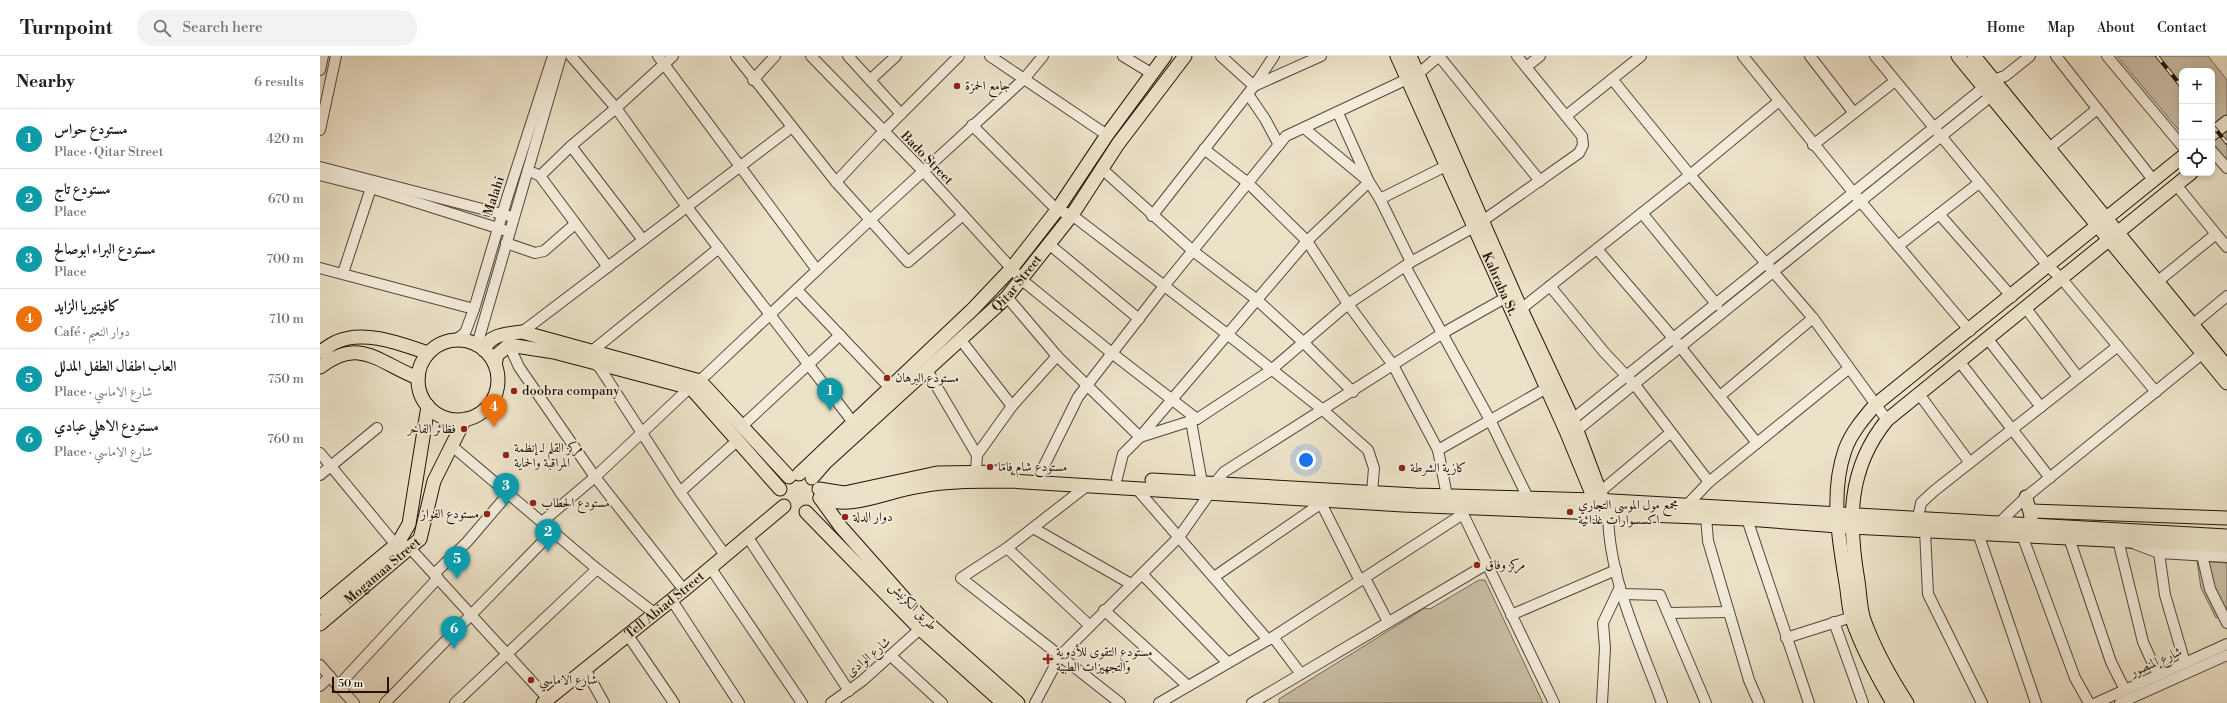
<!DOCTYPE html>
<meta charset="utf-8">
<style>
body{margin:0;font-family:"Libre Bodoni",Amiri,serif;background:#f2f2f2;color:#202124}
.controls{position:absolute;right:12px;top:12px;display:grid;overflow:hidden;border-radius:8px;box-shadow:0 2px 6px #0003}
.controls button{width:36px;height:36px;display:grid;place-items:center;padding:0;border:0;border-bottom:1px solid #e0e0e0;background:#fff;color:#202124;font:20px sans-serif}
.scale{position:absolute;left:12px;bottom:10px;width:57px;box-sizing:border-box;padding-left:4px;border:2px solid #231208;border-top:0;font-size:11px;line-height:14px;white-space:nowrap;color:#231208;-webkit-text-stroke:3px #f3ecdb;paint-order:stroke}
.you{position:absolute;left:986px;top:404px;width:14px;height:14px;margin:-10px;border:3px solid #fff;border-radius:50%;background:#1a73e8;box-shadow:0 0 0 6px #1a73e833}
.badge{display:grid;place-items:center;width:26px;height:26px;border-radius:50%;background:#8f2418;color:#fff;font-size:13px;font-weight:700}
.pin{position:absolute;translate:-50% -33px;filter:drop-shadow(0 1px 2px #0008)}
.pin::after{content:'';position:absolute;top:21px;width:14px;height:12px;background:inherit;clip-path:polygon(0 0,100% 0,50% 100%)}
.list{margin:0;padding:0;list-style:none}
h2{display:flex;justify-content:space-between;align-items:center;height:52px;margin:0;padding:0 16px;font-size:17px}
h2 small{font-size:13px;font-weight:400;color:#757577}
.list li{display:grid;grid-template-columns:26px 1fr auto;gap:12px;align-items:center;box-sizing:border-box;height:60px;padding:0 16px;border-top:1px solid #e0e0e0}
.list b{display:block;font-size:15px;white-space:nowrap}
.list p{margin:0;font-size:13px;white-space:nowrap;color:#757577}
.list em{font-size:13px;font-style:normal;color:#757577}
.icon{flex:none;width:22px;height:22px;fill:none;stroke:currentColor;stroke-width:2;stroke-linecap:round;stroke-linejoin:round}
.map{position:relative;flex:none;width:1907px;height:647px;overflow:hidden}
header{display:flex;align-items:center;gap:24px;box-sizing:border-box;height:56px;padding:0 20px;background:#fff;border-bottom:1px solid #e0e0e0}
header strong{font-size:19px}
nav{display:flex;gap:22px;margin-inline-start:auto;font-size:14px}
.search{width:280px;height:36px;background:#f2f2f2;display:flex;align-items:center;gap:10px;box-sizing:border-box;padding:0 14px;border-radius:16px;color:#757577;font-size:15px}
main{display:flex}
aside{flex:1;background:#fff}
.map>svg:first-child{display:block}
.green{fill:#cabfa7;stroke:#766858}
.lines{fill:none;stroke-linecap:round;stroke-linejoin:round}
.minor-casing{stroke:#554638;stroke-width:12}
.major-casing{stroke:#231208;stroke-width:15}
.minor{stroke:#f3ecdb;stroke-width:10}
.major{stroke:#ece2c8;stroke-width:13}
.rail-casing{stroke:#231208;stroke-width:4}
.rail{stroke:#f3ecdb;stroke-width:2.5;stroke-dasharray:8;stroke-linecap:butt}
.poi-dot{fill:#8f2418;stroke:#f3ecdb;stroke-width:1.5}
.labels{text-anchor:middle;dominant-baseline:central;stroke-width:3.5;stroke-linejoin:round;paint-order:stroke}
.poi-label{font-size:13px;fill:#231208;stroke:#f3ecdb;text-anchor:start}
.street-label{font-size:13px;fill:#231208;stroke:#f3ecdb}
</style>
<header>
<strong>Turnpoint</strong>
<div class="search"><svg class="icon" aria-label="search" viewBox="0 0 24 24"><circle cx="10" cy="10" r="6"/><path d="M15 15l6 6"/></svg>Search here</div>
<nav><a>Home</a><a>Map</a><a>About</a><a>Contact</a></nav>
</header>
<main>
<aside>
<h2>Nearby<small>6 results</small></h2>
<ul class="list">
<li><span class="badge" style="background:#0f9aa8">1</span><div><b>مستودع حواس</b><p>Place · Qitar Street</p></div><em>420 m</em></li>
<li><span class="badge" style="background:#0f9aa8">2</span><div><b>مستودع تاج</b><p>Place</p></div><em>670 m</em></li>
<li><span class="badge" style="background:#0f9aa8">3</span><div><b>مستودع البراء ابوصالح</b><p>Place</p></div><em>700 m</em></li>
<li><span class="badge" style="background:#e8710a">4</span><div><b>كافيتيريا الزايد</b><p>Café · دوار النعيم</p></div><em>710 m</em></li>
<li><span class="badge" style="background:#0f9aa8">5</span><div><b>العاب اطفال الطفل المدلل</b><p>Place · شارع الاماسي</p></div><em>750 m</em></li>
<li><span class="badge" style="background:#0f9aa8">6</span><div><b>مستودع الاهلي عبادي</b><p>Place · شارع الاماسي</p></div><em>760 m</em></li>
</ul>
</aside>
<div class="map">
<svg width="1907" height="647" viewBox="0 0 1907 647">
<rect width="100%" height="100%" fill="#ece2c8"/>
<filter id="stains"><feTurbulence type="fractalNoise" baseFrequency=".005" numOctaves="4"/><feColorMatrix values="0 0 0 0 .2 0 0 0 0 .09 0 0 0 0 .02 0 0 0 .5 -.17"/></filter>
<radialGradient id="worn" r=".72"><stop offset=".6" stop-color="#630" stop-opacity="0"/><stop offset="1" stop-color="#630" stop-opacity=".3"/></radialGradient>
<g class="green">
<polygon points="1797,0 1888,0 1907,24 1907,114 1892,95 1892,15 1862,15 1862,78"/>
<polygon points="1877,505 1907,507 1907,556 1896,562 1881,532"/>
<polygon points="1159,524 1165,524 1223,647 959,647 959,643 1105,552 1110,553"/>
</g>
<g class="lines">
<g class="minor-casing">
<g id="minor">
<polyline points="251,0 296,52 367,151 532,365"/>
<polyline points="338,0 497,214"/>
<polyline points="416,0 516,126 588,206 642,160"/>
<polyline points="491,0 603,115 702,224 793,298 877,363"/>
<polyline points="528,0 581,58"/>
<polyline points="670,0 787,79"/>
<polyline points="803,0 831,17"/>
<polyline points="901,0 934,30 1001,0"/>
<polyline points="1119,0 1220,125"/>
<polyline points="1423,0 1541,146 1650,275"/>
<polyline points="1490,0 1534,57"/>
<polyline points="1555,0 1729,211 1741,222 1836,336"/>
<polyline points="1736,0 1834,125"/>
<polyline points="1787,0 1862,90"/>
<polyline points="1206,11 1220,0"/>
<polyline points="0,14 3,0"/>
<polyline points="1292,23 1370,119 1493,262 1567,364"/>
<polyline points="433,24 455,0"/>
<polyline points="550,24 576,0"/>
<polyline points="928,38 945,63 959,89"/>
<polyline points="1246,60 1321,0"/>
<polyline points="652,69 737,154 752,159 907,278 1003,354 1048,394 1054,412 1052,437"/>
<polyline points="984,72 1049,126 1060,143 1091,206"/>
<polyline points="0,74 16,0"/>
<polyline points="1493,89 1575,25"/>
<polyline points="251,90 323,184"/>
<polyline points="884,93 928,127 987,185 1028,248 1073,309 1118,394 1127,440 1126,447"/>
<polyline points="1728,93 1776,54"/>
<polyline points="1892,95 1907,112"/>
<polyline points="0,111 189,160"/>
<polyline points="781,112 873,195 936,243 983,286 1033,336"/>
<polyline points="214,117 220,120 288,211"/>
<polyline points="0,119 51,132 184,174"/>
<polyline points="220,120 251,90 296,52 353,0"/>
<polyline points="516,126 563,76 639,0"/>
<polyline points="1857,130 1896,178"/>
<polyline points="1060,143 1126,110"/>
<polyline points="1322,157 1397,249"/>
<polyline points="1619,158 1692,241"/>
<polyline points="832,160 934,30 954,0"/>
<polyline points="186,187 215,197 224,195 255,168"/>
<polyline points="730,189 819,263"/>
<polyline points="1578,190 1659,127"/>
<polyline points="1277,193 1354,283 1437,387"/>
<polyline points="1085,210 1170,364 1208,442"/>
<polyline points="0,212 154,253"/>
<polyline points="23,217 51,132"/>
<polyline points="1837,226 1896,178 1907,191"/>
<polyline points="1230,230 1284,296 1315,329 1389,426"/>
<polyline points="477,234 569,331"/>
<polyline points="687,241 737,300 820,381 877,363 950,315 1028,248 1091,206 1154,171 1259,97 1263,89 1262,80 1197,0"/>
<polyline points="1705,251 1758,321"/>
<polyline points="1195,256 1201,253 1370,119 1459,45"/>
<polyline points="1872,269 1907,240"/>
<polyline points="202,276 472,71"/>
<polyline points="1667,282 1721,351"/>
<polyline points="640,283 692,350"/>
<polyline points="135,284 145,277 154,253 188,139 233,0"/>
<polyline points="157,289 241,0"/>
<polyline points="189,289 199,311 275,421 364,534"/>
<polyline points="272,295 399,192"/>
<polyline points="1639,305 1730,422"/>
<polyline points="274,307 280,312 360,436 405,499"/>
<polyline points="607,314 657,399"/>
<polyline points="1599,338 1650,407"/>
<polyline points="1400,340 1493,262"/>
<polyline points="871,365 882,427"/>
<polyline points="1248,367 1673,24 1685,20 1710,0"/>
<polyline points="422,370 520,279"/>
<polyline points="1251,379 1676,36"/>
<polyline points="132,390 277,513 333,556"/>
<polyline points="1118,394 1225,333"/>
<polyline points="0,397 71,483 89,491 228,643"/>
<polyline points="656,415 657,399 692,350 737,300"/>
<polyline points="720,418 758,341 844,230 966,80 1098,18 1119,0"/>
<polyline points="0,419 57,372"/>
<polyline points="797,422 803,398 820,381 987,185 1049,126 1018,57"/>
<polyline points="894,428 904,416 1123,277 1185,242"/>
<polyline points="768,429 687,492 641,522 800,647"/>
<polyline points="816,432 948,584"/>
<polyline points="1281,435 1350,377"/>
<polyline points="360,436 418,384"/>
<polyline points="1001,447 1040,525"/>
<polyline points="1367,449 1389,426 1528,313"/>
<polyline points="1143,458 1234,647"/>
<path d="M1288 458C1289 523 1320 587 1342 647"/>
<polyline points="1386,461 1388,485 1429,624 1439,647"/>
<polyline points="1598,462 1601,447 1614,435 1798,290"/>
<polyline points="1427,463 1489,647"/>
<polyline points="222,466 275,421 363,338 387,318 549,165 704,23 723,0"/>
<polyline points="1679,467 1706,441 1883,297"/>
<polyline points="713,472 811,528"/>
<polyline points="1605,474 1608,538 1662,647"/>
<polyline points="1658,477 1716,647"/>
<polyline points="1702,479 1755,622 1769,647"/>
<polyline points="427,480 529,635"/>
<polyline points="1749,482 1791,606 1805,634"/>
<polyline points="1798,484 1823,586 1838,619"/>
<polyline points="1815,488 1839,497 1907,501"/>
<polyline points="687,492 769,569"/>
<polyline points="1839,497 1845,539 1865,607"/>
<polyline points="1882,499 1890,533 1907,567"/>
<polyline points="390,511 482,647"/>
<polyline points="114,518 147,486 188,438"/>
<polyline points="822,518 908,607"/>
<polyline points="894,521 1006,444"/>
<polyline points="1045,522 1068,566"/>
<polyline points="1303,538 1340,539 1386,647"/>
<polyline points="351,543 419,647"/>
<polyline points="784,554 868,630"/>
<polyline points="1348,557 1409,556"/>
<polyline points="1191,559 1296,514"/>
<polyline points="1514,566 1543,647"/>
<polyline points="307,578 354,647"/>
<polyline points="953,581 981,618"/>
<polyline points="1466,582 1532,561"/>
<polyline points="571,600 622,647"/>
<polyline points="0,609 18,630 118,522"/>
<polyline points="265,613 284,647"/>
<polyline points="0,630 10,620"/>
<polyline points="18,630 34,647"/>
<polyline points="65,647 233,475"/>
<polyline points="135,647 277,513"/>
<polyline points="511,647 542,625 600,573"/>
<polyline points="715,647 740,600 859,481 890,437"/>
<polyline points="839,647 953,581 1143,458 1148,445"/>
<polyline points="932,647 1167,508"/>
<polyline points="1282,647 1285,592 1283,567 1300,531"/>
<polyline points="1776,647 1907,588"/>
<polyline points="1800,647 1907,599"/>
</g>
</g>
<g class="major-casing">
<g id="major">
<path id="s1" d="M1077 0 1246 375 1277 450"/>
<polyline points="1090,0 1201,253 1253,364 1286,452"/>
<polyline points="1638,0 1907,327"/>
<polyline points="1654,0 1907,311"/>
<polyline points="1892,78 1907,66"/>
<circle cx="138" cy="324" r="40"/>
<path d="M164 294C169 278 187 278 202 276L380 325 469 421"/>
<path d="M0 296C5 293 10 289 16 286 44 273 81 288 108 297"/>
<polyline points="175,309 177,299 189,289 234,296 371,332 460,433"/>
<path d="M0 311C40 280 59 307 98 322"/>
<polyline points="479,418 653,253 691,213 737,154 787,79 845,0"/>
<path id="s2" d="M492 422 505 407 687 241 752 159 798 88 865 0"/>
<polyline points="832,424 1096,439 1275,444 1907,480"/>
<polyline points="499,433 524,437 617,417 685,416"/>
<path d="M1706 441C1707 450 1711 454 1711 463"/>
<path d="M500 442C532 455 568 434 601 430 630 425 660 425 690 425L1083 449 1427 463 1531 471 1907 490"/>
<polyline points="500,442 521,471 599,559 698,647"/>
<polyline points="1711,455 1907,462"/>
<polyline points="486,456 600,573 683,647"/>
<polyline points="0,552 78,487 89,468 108,350"/>
<path id="s3" d="M0 568 100 483 114 425 145 363"/>
<path id="s4" d="M223 647 364 534 464 450"/>
<path d="M1573 647C1557 620 1542 593 1532 563 1528 551 1528 538 1526 527 1519 484 1510 437 1525 394 1531 377 1543 363 1555 349L1862 101"/>
<path d="M1587 647C1570 621 1555 594 1544 564 1540 552 1540 538 1538 525 1528 466 1527 413 1567 364L1871 117"/>
</g>
</g>
<use href="#minor" class="minor"/>
<use href="#major" class="major"/>
<g class="rail-casing">
<g id="rail">
<polyline points="1837,0 1862,31"/>
<polyline points="1892,69 1907,87"/>
</g>
</g>
<use href="#rail" class="rail"/>
</g>
<g class="poi-dot">
<circle cx="637" cy="30" r="4"/>
<circle cx="567" cy="322" r="4"/>
<circle cx="194" cy="335" r="4"/>
<circle cx="144" cy="373" r="4"/>
<circle cx="186" cy="399" r="4"/>
<circle cx="670" cy="411" r="4"/>
<circle cx="1082" cy="412" r="4"/>
<circle cx="213" cy="447" r="4"/>
<circle cx="1250" cy="456" r="4"/>
<circle cx="167" cy="458" r="4"/>
<circle cx="525" cy="461" r="4"/>
<circle cx="1157" cy="509" r="4"/>
<path d="M726 597h4v4h4v4h-4v4h-4v-4h-4v-4h4z"/>
<circle cx="211" cy="624" r="4"/>
</g>
<g class="labels">
<g class="poi-label">
<text x="645" y="30">جامع الحمزة</text>
<text x="575" y="322">مستودع البرهان</text>
<text x="202" y="335">doobra company</text>
<text x="136" y="373" text-anchor="end">فطائر الفاخر</text>
<text x="194" y="392">مركز القلم لـ إنظمة<tspan x="194" dy="15">المراقبة والحماية</tspan></text>
<text x="678" y="411">مستودع شام فاما</text>
<text x="1090" y="412">كازية الشرطة</text>
<text x="221" y="447">مستودع الحطاب</text>
<text x="1258" y="449">مجمع مول الموسى التجاري<tspan x="1258" dy="15">اكسسوارات غذائية</tspan></text>
<text x="159" y="458" text-anchor="end">مستودع الفواز</text>
<text x="533" y="461">دوار الدلة</text>
<text x="1165" y="509">مركز وفاق</text>
<text x="736" y="596">مستودع التقوى للأدوية<tspan x="736" dy="15">والتجهيزات الطبية</tspan></text>
<text x="219" y="624">شارع الاماسي</text>
</g>
<g class="street-label">
<text transform="translate(607 102) rotate(46)">Bado Street</text>
<text transform="translate(174 140) rotate(-72)">Malahi</text>
<text stroke="none"><textPath href="#s2" startOffset="283">Qitar Street</textPath></text>
<text stroke="none"><textPath href="#s1" startOffset="250">Kahraba St.</textPath></text>
<text stroke="none"><textPath href="#s3" startOffset="82">Mogamaa Street</textPath></text>
<text stroke="none"><textPath href="#s4" startOffset="156">Tell Abiad Street</textPath></text>
<text transform="translate(593 550) rotate(46)">طريق الكرنيش</text>
<text transform="translate(548 601) rotate(-40)">شارع الوادى</text>
<text transform="translate(1836 606) rotate(-24)">شارع المنصور</text>
</g>
</g>
<rect width="100%" height="100%" filter="url(#stains)"/>
<rect width="100%" height="100%" fill="url(#worn)"/>
</svg>
<div class="controls">
<button>+</button>
<button>−</button>
<button><svg class="icon" aria-label="locate" viewBox="0 0 24 24"><circle cx="12" cy="12" r="6"/><path d="M12 2v4M12 18v4M2 12h4M18 12h4"/></svg></button>
</div>
<div class="scale">50 m</div>
<div class="you"></div>
<div class="pin badge" style="left:510px;top:355px;background:#0f9aa8">1</div>
<div class="pin badge" style="left:228px;top:496px;background:#0f9aa8">2</div>
<div class="pin badge" style="left:186px;top:450px;background:#0f9aa8">3</div>
<div class="pin badge" style="left:174px;top:371px;background:#e8710a">4</div>
<div class="pin badge" style="left:137px;top:523px;background:#0f9aa8">5</div>
<div class="pin badge" style="left:134px;top:593px;background:#0f9aa8">6</div>
</div>
</main>
